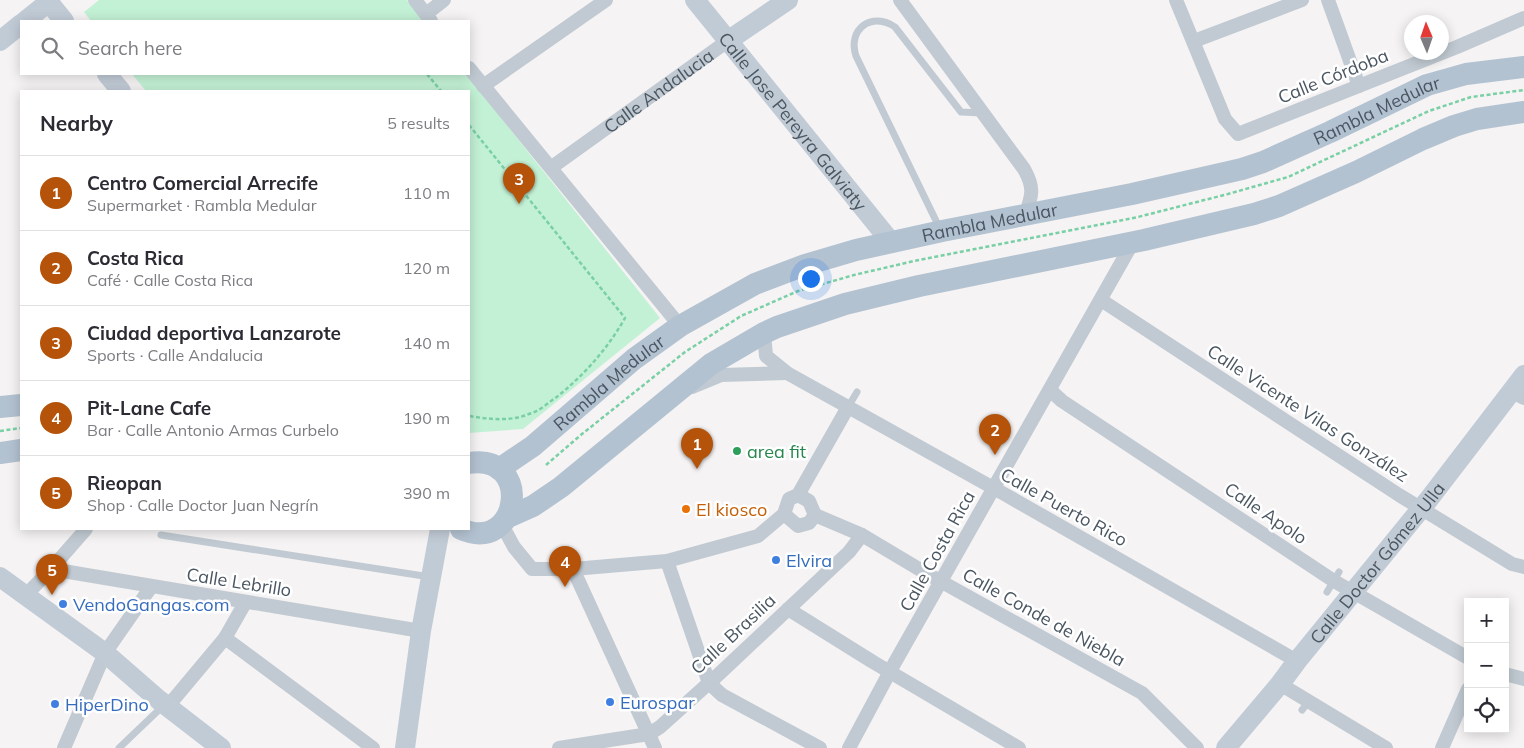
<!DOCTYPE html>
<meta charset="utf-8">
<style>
body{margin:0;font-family:Mulish,sans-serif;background:#f7f7f7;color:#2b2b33}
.controls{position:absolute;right:15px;bottom:15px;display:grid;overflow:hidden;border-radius:0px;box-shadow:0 2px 12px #0003}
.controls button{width:45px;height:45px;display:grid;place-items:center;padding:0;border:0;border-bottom:1px solid #e1e1e2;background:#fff;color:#2b2b33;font:25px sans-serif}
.compass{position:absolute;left:1404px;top:15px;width:45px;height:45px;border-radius:50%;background:#fff;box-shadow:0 2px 12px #0003;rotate:358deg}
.you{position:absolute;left:810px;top:278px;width:18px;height:18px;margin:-12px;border:4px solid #fff;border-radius:50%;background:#1a73e8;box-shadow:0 0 0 8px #1a73e833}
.badge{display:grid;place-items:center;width:32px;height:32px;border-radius:50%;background:#b45309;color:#fff;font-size:16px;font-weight:700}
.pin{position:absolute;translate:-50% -41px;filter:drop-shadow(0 1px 2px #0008)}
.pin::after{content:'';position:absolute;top:26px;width:18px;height:15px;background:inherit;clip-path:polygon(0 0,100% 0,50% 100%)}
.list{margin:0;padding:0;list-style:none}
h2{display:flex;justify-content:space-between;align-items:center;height:65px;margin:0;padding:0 20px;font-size:21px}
h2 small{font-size:16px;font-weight:400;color:#7c7c81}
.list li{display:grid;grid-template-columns:32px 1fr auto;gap:15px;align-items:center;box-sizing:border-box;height:75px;padding:0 20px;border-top:1px solid #e1e1e2}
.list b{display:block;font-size:19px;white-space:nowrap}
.list p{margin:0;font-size:16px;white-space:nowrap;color:#7c7c81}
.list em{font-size:16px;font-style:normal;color:#7c7c81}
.icon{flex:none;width:28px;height:28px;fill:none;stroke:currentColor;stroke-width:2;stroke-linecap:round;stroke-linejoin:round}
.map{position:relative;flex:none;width:1524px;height:748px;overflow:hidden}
.search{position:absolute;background:#fff;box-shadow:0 2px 12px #0003;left:20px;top:20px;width:450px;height:55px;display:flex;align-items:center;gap:12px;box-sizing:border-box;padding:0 18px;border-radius:0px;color:#7c7c81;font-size:19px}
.panel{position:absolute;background:#fff;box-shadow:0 2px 12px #0003;left:20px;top:90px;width:450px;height:440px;border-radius:0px}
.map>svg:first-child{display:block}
.garden{fill:#c3f1d5}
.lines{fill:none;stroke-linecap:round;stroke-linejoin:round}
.path{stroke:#7ad0a6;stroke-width:2.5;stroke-dasharray:4 2.5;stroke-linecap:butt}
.lane{stroke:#c1cad2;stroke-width:7}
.street{stroke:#c1cad2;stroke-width:14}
.secondary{stroke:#c1cbd6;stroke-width:20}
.primary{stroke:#b3c2d1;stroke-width:22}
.leisure-dot{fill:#2e9e5b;stroke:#fff;stroke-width:2}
.food-dot{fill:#e8710a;stroke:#fff;stroke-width:2}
.shop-dot{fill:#3f7fe0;stroke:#fff;stroke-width:2}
.labels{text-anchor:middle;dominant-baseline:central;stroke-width:5;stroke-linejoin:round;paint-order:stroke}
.street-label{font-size:18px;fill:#4a5661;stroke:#fff}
.leisure-label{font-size:18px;fill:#27864d;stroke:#fff;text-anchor:start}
.food-label{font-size:18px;fill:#c56008;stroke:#fff;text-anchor:start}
.shop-label{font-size:18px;fill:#366cbe;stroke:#fff;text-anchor:start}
</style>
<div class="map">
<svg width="1524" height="748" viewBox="0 0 1524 748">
<rect width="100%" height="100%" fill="#f5f3f3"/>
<g class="garden">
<polygon points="99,0 407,0 424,21 91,21 84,12"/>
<polygon points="132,74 466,74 660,318 523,429 469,433 469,91 146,91"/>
</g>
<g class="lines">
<g class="path">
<polyline points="427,74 441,91"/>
<path d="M469 125 625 318C608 348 585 374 558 396 549 402 540 411 529 414 510 422 488 419 469 416"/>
<polyline points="0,431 21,428"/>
<polyline points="546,465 582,434 685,352 741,316 798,291 854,275 914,261 1138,217 1228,194 1288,177 1429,111 1471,97 1524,90"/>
</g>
<g class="lane">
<path d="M940 229 856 56C847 29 872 11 895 27L961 112 982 113"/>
<polyline points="848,407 857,392"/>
<polyline points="161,535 430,577"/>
<polyline points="1327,592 1339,572"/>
<polyline points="1302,710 1309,701"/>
<polyline points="119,748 164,705"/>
</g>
<g class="street">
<polyline points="415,0 431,21"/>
<path d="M900 0 1024 169C1035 188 1032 196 1025 216"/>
<polyline points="1176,0 1225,119 1238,134 1457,47 1524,18"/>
<polyline points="1328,0 1359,86"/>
<polyline points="426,14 444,0"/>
<polyline points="1194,41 1302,0"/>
<polyline points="469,68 680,326"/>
<polyline points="483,86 606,0"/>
<path id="s1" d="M552 167 729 40"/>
<polyline points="1101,300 1399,495 1512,564 1524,567"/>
<polyline points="764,333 766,356 787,373 1006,495 1297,661"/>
<polyline points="692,387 721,375 787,373"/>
<polyline points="1050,390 1062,401 1334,581 1468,658"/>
<polyline points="1512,392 1524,398"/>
<polyline points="798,495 809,501 815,515"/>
<polyline points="784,514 798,526 809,523 815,515"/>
<polyline points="815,515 862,535 924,572 1142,693 1197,748"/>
<polyline points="501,523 514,547 532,569 573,569 667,561 758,536 784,514 789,499 798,495 848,407"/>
<polyline points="667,561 709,683 722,695 820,748"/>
<polyline points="51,569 421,631"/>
<polyline points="573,569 655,748"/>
<polyline points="26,595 51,569 86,529"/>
<polyline points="788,609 873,662 1019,748"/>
<polyline points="225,638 373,748"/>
<polyline points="1505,674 1524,679"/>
<polyline points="1280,684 1386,748"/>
<polyline points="165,705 174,699 225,638 245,603"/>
<polyline points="64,748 105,653 151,587"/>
<polyline points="559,748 649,734 660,727 719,674 849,552 862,535"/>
<polyline points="849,748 894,664 1133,242"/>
<polyline points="1442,748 1468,689"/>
</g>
<g class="secondary">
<polyline points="47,0 64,21"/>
<path id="s2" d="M695 0 891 242"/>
<polyline points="25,21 49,2"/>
<polyline points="729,40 788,0"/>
<polyline points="0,41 21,24"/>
<polyline points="107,74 121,91"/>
<polyline points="0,577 105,653 159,700 221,748"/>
<polyline points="405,748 421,631 440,529"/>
<path id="s3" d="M1226 748 1280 684 1297 661 1429 499 1524 375"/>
</g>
<g class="primary">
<polyline points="0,407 21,405"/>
<polyline points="0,453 21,450"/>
<path id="s4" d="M499 469 533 446 634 359 680 326 755 284 805 265 856 250 942 231 1132 194 1242 169 1263 162 1330 132 1427 85 1466 74 1524 67"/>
<polyline points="506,518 533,506 561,487 711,364 764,333 777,327 845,304 919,286 1144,240 1254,214 1279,206 1356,172 1423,139 1454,126 1477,119 1524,112"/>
<path d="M461 529C520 555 534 453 469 463"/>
</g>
</g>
<circle class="leisure-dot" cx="737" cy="451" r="5"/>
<circle class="food-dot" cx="686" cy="509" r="5"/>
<g class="shop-dot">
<circle cx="776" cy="560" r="5"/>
<circle cx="63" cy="604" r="5"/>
<circle cx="610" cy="702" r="5"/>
<circle cx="55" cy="704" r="5"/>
</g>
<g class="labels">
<g class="street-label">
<text transform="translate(1333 76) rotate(-22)">Calle Córdoba</text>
<text stroke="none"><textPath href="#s1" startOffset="131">Calle Andalucia</textPath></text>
<text stroke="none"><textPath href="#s4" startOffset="965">Rambla Medular</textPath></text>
<text stroke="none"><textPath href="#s2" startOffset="156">Calle Jose Pereyra Galviaty</textPath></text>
<text stroke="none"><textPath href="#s4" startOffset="560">Rambla Medular</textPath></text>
<text stroke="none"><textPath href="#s4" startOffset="140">Rambla Medular</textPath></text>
<text transform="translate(1308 413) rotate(33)">Calle Vicente Vilas González</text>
<text transform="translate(1064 507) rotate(29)">Calle Puerto Rico</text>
<text transform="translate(1266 513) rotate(34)">Calle Apolo</text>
<text transform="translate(937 551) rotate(-61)">Calle Costa Rica</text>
<text stroke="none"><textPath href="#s3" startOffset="239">Calle Doctor Gómez Ulla</textPath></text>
<text transform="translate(239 582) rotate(9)">Calle Lebrillo</text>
<text transform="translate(1044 617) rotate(29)">Calle Conde de Niebla</text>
<text transform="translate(733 634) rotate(-43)">Calle Brasilia</text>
</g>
<g class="leisure-label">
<text x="747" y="451">area fit</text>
</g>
<g class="food-label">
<text x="696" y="509">El kiosco</text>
</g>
<g class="shop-label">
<text x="786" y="560">Elvira</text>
<text x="73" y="604">VendoGangas.com</text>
<text x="620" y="702">Eurospar</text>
<text x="65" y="704">HiperDino</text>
</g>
</g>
</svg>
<div class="controls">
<button>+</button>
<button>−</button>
<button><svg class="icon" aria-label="locate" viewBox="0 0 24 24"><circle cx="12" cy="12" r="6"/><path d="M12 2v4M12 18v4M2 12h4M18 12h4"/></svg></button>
</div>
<svg class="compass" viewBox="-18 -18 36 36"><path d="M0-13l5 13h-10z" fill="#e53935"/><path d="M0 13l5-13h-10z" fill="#7c7c81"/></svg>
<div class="you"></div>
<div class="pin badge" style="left:697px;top:469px">1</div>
<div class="pin badge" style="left:995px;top:455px">2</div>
<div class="pin badge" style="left:519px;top:204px">3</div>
<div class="pin badge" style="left:565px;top:587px">4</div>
<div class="pin badge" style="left:52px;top:595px">5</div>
<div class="search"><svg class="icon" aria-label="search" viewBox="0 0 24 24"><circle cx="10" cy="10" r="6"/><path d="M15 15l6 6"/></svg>Search here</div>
<section class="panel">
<h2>Nearby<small>5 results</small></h2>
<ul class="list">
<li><span class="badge">1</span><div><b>Centro Comercial Arrecife</b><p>Supermarket · Rambla Medular</p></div><em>110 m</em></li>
<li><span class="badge">2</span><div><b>Costa Rica</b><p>Café · Calle Costa Rica</p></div><em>120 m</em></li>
<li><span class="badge">3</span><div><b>Ciudad deportiva Lanzarote</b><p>Sports · Calle Andalucia</p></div><em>140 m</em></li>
<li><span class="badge">4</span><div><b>Pit-Lane Cafe</b><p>Bar · Calle Antonio Armas Curbelo</p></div><em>190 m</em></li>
<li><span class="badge">5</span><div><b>Rieopan</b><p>Shop · Calle Doctor Juan Negrín</p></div><em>390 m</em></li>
</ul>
</section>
</div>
